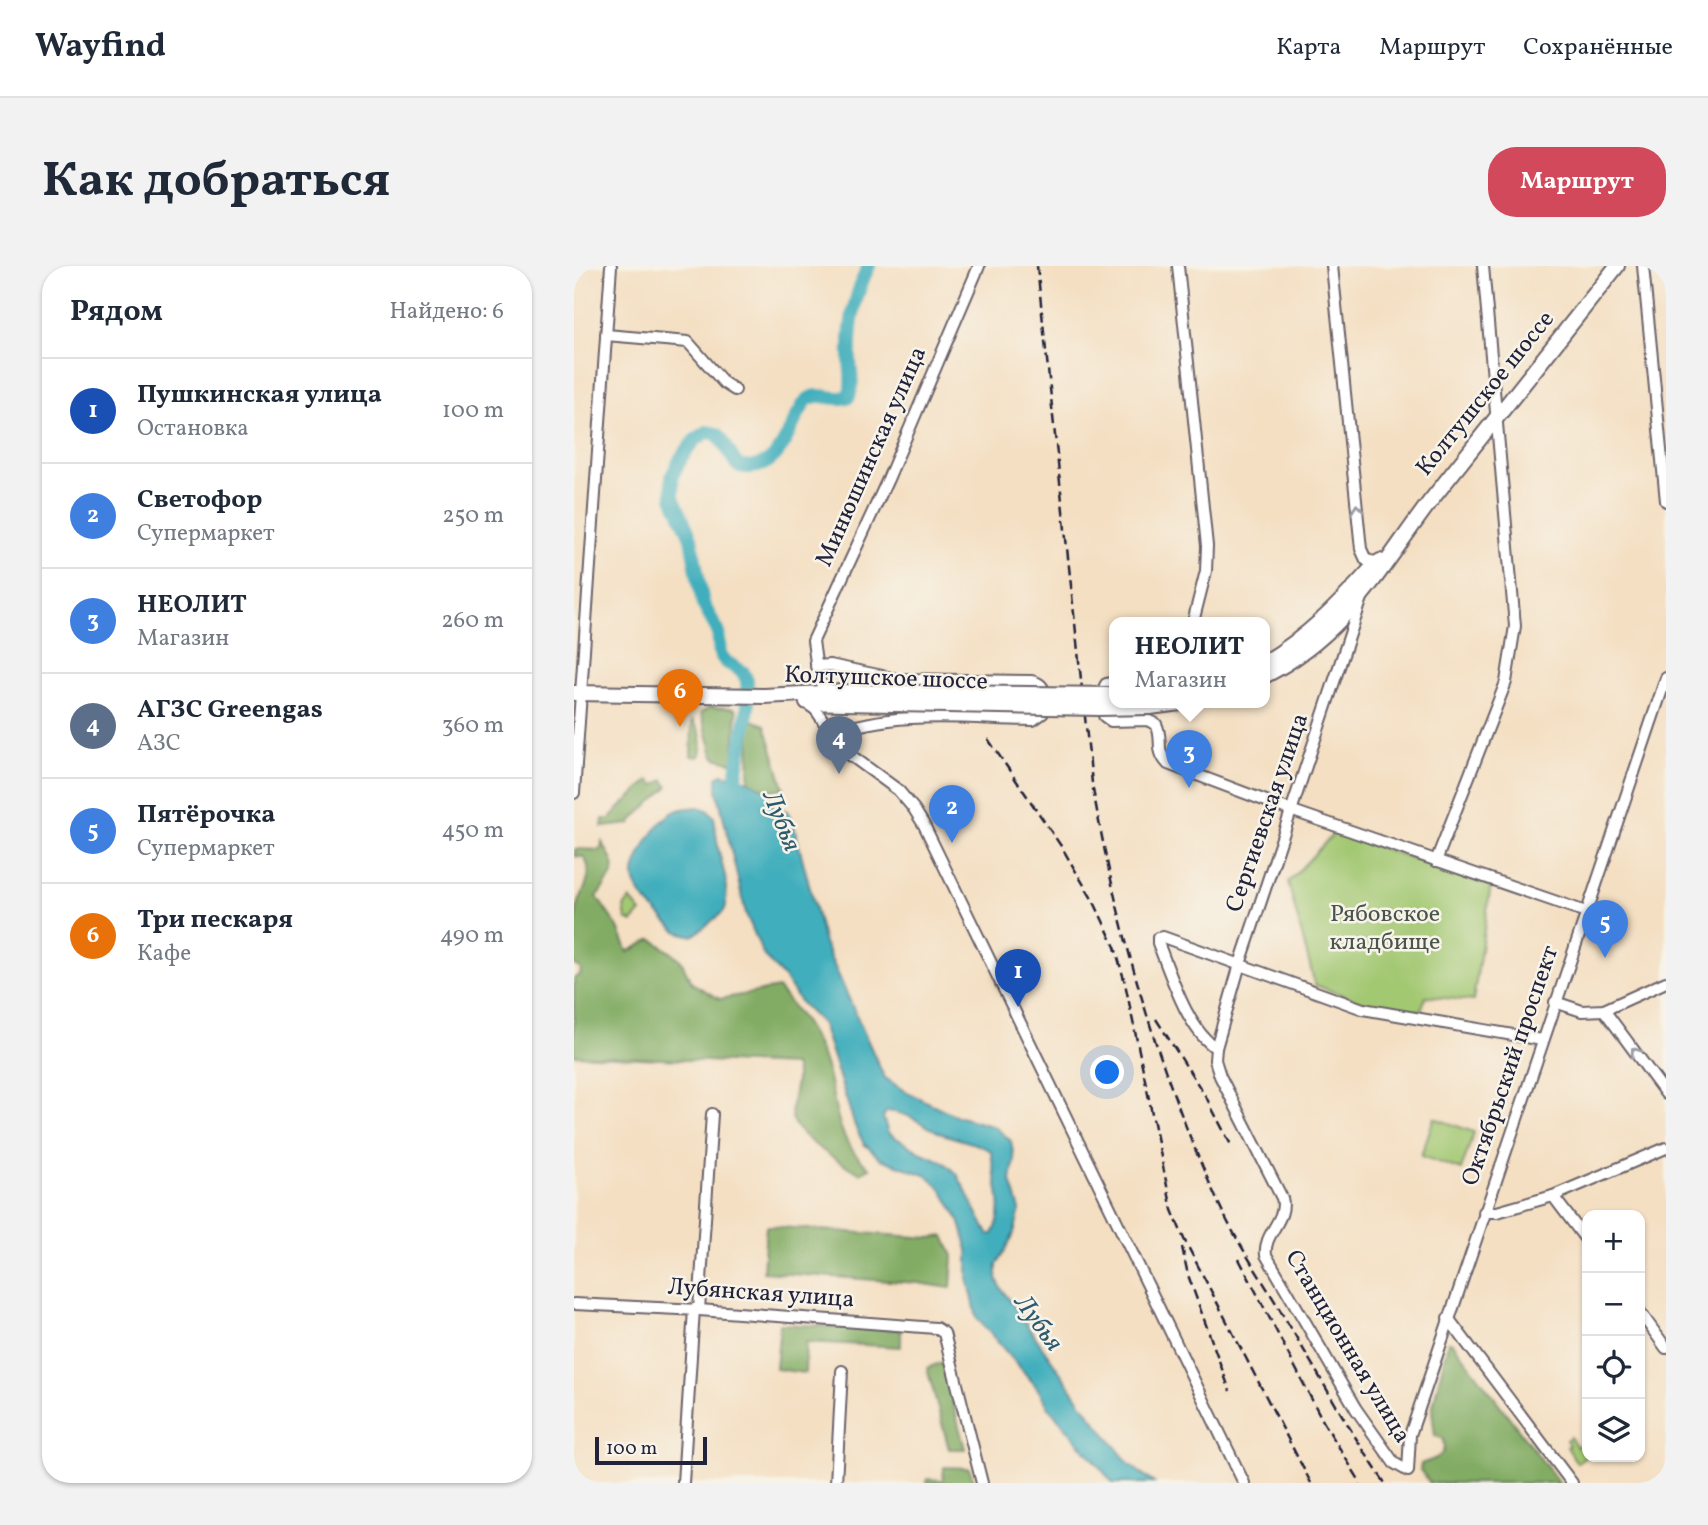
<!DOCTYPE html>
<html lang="ru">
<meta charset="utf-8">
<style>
body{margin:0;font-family:Vollkorn,serif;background:#f2f2f3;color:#1f2937}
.controls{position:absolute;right:21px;bottom:21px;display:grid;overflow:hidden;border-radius:14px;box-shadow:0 2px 5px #0004}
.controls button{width:63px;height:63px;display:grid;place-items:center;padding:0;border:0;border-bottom:2px solid #e0e1e3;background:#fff;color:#1f2937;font:35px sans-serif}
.scale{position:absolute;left:21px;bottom:18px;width:112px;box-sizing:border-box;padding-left:7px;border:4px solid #22223b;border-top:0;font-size:19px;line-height:24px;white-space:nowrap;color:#22223b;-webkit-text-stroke:5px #f7f3e8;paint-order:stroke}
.you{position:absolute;left:534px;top:807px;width:24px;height:24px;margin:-18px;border:5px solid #fff;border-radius:50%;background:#1a73e8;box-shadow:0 0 0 10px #1a73e833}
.badge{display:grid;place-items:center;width:46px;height:46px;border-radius:50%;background:#d1495b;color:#fff;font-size:23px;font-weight:700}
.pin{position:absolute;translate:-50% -58px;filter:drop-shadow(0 2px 4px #0008)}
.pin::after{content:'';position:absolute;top:37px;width:24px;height:21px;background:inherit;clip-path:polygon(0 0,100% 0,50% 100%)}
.popup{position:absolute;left:535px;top:351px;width:161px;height:91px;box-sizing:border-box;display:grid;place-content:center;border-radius:14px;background:#fff;filter:drop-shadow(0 2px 5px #0005);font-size:23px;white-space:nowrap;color:#747a83}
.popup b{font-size:26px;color:#1f2937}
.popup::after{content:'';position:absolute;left:50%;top:100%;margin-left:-14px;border:14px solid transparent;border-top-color:#fff}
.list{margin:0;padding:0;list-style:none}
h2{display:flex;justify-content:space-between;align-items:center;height:91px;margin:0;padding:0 28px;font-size:30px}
h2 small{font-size:23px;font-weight:400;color:#747a83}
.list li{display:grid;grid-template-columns:46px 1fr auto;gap:21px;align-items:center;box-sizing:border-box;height:105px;padding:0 28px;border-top:2px solid #e0e1e3}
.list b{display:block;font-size:26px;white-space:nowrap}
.list p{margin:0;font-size:23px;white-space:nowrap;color:#747a83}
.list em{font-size:23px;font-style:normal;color:#747a83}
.icon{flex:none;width:38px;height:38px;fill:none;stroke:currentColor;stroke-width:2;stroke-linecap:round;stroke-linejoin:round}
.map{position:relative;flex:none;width:1092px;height:1217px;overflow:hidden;border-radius:28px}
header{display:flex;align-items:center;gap:42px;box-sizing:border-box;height:98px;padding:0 35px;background:#fff;border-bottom:2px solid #e0e1e3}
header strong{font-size:33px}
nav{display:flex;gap:38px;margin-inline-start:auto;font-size:24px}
.intro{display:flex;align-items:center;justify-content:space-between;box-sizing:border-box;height:168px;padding:0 42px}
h1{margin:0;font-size:49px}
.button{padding:18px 32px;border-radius:28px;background:#d1495b;color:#fff;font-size:24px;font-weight:700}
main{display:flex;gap:42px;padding:0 42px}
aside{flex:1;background:#fff;border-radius:28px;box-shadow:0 2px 5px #0004}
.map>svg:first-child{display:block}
.green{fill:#a3c872;stroke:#627556;stroke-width:2}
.forest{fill:#82ac64;stroke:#526750;stroke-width:2}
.water{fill:#3faebc;stroke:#30687c;stroke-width:2;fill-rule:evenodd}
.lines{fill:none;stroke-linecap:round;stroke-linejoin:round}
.river{stroke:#3faebc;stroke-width:14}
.minor-casing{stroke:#6c646a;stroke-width:14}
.major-casing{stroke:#6c646a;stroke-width:18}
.minor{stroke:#fff;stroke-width:10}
.major{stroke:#fff;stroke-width:14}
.rail{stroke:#22223b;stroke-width:2.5;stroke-dasharray:10 5;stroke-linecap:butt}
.major-bridge-casing{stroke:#6c646a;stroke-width:18;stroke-linecap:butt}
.major-bridge{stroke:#fff;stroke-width:14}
.oneway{stroke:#9c9ca7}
.labels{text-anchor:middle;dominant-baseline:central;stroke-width:5;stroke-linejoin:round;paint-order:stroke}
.street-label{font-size:24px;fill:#22223b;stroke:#f7f3e8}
.park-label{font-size:24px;fill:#49544c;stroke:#f7f3e8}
.water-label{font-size:26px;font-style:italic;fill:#2e5a6f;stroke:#f7f3e8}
</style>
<header>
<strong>Wayfind</strong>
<nav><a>Карта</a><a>Маршрут</a><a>Сохранённые</a></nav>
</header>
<div class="intro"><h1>Как добраться</h1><a class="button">Маршрут</a></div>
<main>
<aside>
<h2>Рядом<small>Найдено: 6</small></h2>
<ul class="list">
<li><span class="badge" style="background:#1a4fb4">1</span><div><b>Пушкинская улица</b><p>Остановка</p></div><em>100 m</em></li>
<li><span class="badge" style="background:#3f7fe0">2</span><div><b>Светофор</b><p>Супермаркет</p></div><em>250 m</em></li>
<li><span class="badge" style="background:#3f7fe0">3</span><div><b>НЕОЛИТ</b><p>Магазин</p></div><em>260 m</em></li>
<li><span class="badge" style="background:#5c6f8a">4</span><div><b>АГЗС Greengas</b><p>АЗС</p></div><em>360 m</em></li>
<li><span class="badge" style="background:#3f7fe0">5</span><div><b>Пятёрочка</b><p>Супермаркет</p></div><em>450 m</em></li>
<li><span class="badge" style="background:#e8710a">6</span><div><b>Три пескаря</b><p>Кафе</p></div><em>490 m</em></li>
</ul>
</aside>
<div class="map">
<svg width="1092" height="1217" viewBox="0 0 1092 1217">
<rect width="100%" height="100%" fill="#f7f3e8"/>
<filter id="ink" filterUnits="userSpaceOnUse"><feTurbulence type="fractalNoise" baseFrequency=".0143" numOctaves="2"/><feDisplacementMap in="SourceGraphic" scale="14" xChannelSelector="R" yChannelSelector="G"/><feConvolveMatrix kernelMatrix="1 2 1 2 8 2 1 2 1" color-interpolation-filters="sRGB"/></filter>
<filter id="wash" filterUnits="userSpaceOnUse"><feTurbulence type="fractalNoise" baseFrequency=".00686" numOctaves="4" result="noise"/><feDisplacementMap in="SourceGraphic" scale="28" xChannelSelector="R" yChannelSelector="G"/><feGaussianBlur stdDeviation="1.57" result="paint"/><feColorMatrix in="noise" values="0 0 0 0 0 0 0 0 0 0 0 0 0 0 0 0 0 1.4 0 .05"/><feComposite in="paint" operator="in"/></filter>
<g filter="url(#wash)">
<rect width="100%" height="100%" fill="#f4dfc2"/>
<g class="green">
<polygon points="761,566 917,619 899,735 852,730 847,745 790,737 741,719 714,616"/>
<polygon points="56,633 67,646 58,656 52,653 50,641"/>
<polygon points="860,852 900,866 887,904 847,890"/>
<polygon points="996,1171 1003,1181 1008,1178 1013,1185 1013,1189 1003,1197 993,1181 995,1179 992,1174"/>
</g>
<g class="forest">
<polygon points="136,441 160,442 163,445 159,497 142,492 139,489 127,447"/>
<polygon points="176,453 191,459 210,522 193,525 175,515"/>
<path d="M118 454C127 464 130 477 125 491L117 490Z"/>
<polygon points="75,514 81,519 90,514 94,521 61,551 56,558 28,561 29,553 36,553 38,549"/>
<path d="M28 576C47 607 41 603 23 631L44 662 54 686 78 673 106 693 118 717 146 733 204 722C224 747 238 763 250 795 264 834 258 874 296 902L286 907C268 898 224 872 218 853 214 835 227 816 220 799L0 789V712L6 709 7 703 0 699C0 681 0 661 3 643 7 625 22 610 10 591L1 590V583L27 584Z"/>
<polygon points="192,960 356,972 370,970 379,990 377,1022 344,1017 189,1006"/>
<polygon points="206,1058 327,1064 327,1081 232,1076 231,1107 202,1103"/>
<path d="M874 1076 879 1077 985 1217H856L846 1204 847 1198C859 1193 876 1191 868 1172L861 1170 858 1144Z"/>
<polygon points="368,1096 391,1183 375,1183 353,1102"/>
<polygon points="370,1201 395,1202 401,1217 353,1217 353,1213 369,1214"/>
</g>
<g class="water">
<path d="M148 508 175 515 193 525 205 551 208 552V544L213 545 219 556 250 677 310 811 332 826 383 850 421 861 437 875 440 893 437 915 446 944 439 970 423 999V1012L427 1022 514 1146 556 1199 580 1217H539L476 1143 462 1120 403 1052 394 1012V984L385 954 368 924 354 910 307 893 290 878 281 860 248 758 227 737 211 713 190 690 172 648 143 524V511ZM313 845C336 847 345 857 364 866 382 874 400 875 417 885 419 914 434 939 419 968H414L383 908 368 895 348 887 314 867 309 851Z"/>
<path d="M124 541 134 544 140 551 144 582 152 614V641L149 646 119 670C100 666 101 664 88 651 76 639 62 628 60 611 59 594 83 556 98 547 106 542 114 542 124 541Z"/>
</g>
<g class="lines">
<path class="river" d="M169 529 162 511 174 442 173 415 169 406 152 396 146 388 144 365 129 338 117 272 99 231 98 210 107 192 121 174 133 166 143 168C152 177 156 190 164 200 201 208 210 176 224 148 227 144 229 137 233 134 246 124 262 137 275 130 280 117 276 105 276 92 275 59 280 29 295 0"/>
</g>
</g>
<g filter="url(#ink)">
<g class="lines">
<g class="minor-casing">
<g id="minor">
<polyline points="604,0 633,280 632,305 619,356"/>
<polyline points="758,0 787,283 792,294 801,296 806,293"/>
<polyline points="1069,0 1092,235"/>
<polyline points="32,69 114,76 150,117 161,124"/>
<path d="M242 400 256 399 323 413 457 415C474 418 473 434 469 447L459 454C393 453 321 443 258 468"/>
<path d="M540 416 532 418 530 422V450L537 455 573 454 582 458C590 474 580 483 594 498L716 544 1012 646"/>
<polyline points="260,426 248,419 244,411 239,375 314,213 405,0"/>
<polyline points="231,436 242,444 268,483 324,524 340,543 350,559 670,1217"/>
<polyline points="0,527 37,0"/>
<polyline points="862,595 932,416 941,360 909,0"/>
<polyline points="981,736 1008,745 1030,744 1092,716"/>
<polyline points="1030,744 1092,828"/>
<path d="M968 774 789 743 589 671 584 672V677C597 709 613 763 642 782L641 794 646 810 708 932C714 954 689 967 692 989L782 1143 820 1197 834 1205 836 1169 1092 412"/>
<polyline points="642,782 666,698 788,332"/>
<polyline points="979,930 1013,975"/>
<polyline points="910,946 923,946 979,930 1092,882"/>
<polyline points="0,1038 125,1044 362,1062 370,1067 408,1217"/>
<polyline points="125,1044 138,848"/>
<polyline points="1066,1046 1092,1082"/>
<polyline points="874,1052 998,1217"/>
<polyline points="109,1217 120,1043"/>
<polyline points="262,1217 268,1105"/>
</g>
</g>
<g class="major-casing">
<g id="major">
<path d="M690 397C733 372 765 339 798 302"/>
<path d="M690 410C773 368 805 303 858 233L1043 0"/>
<polyline points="0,427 190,430 268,426"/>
<polyline points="233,436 268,437"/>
</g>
</g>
<use href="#minor" class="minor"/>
<use href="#major" class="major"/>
<g class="rail">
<path d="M463 0 518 517C542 659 583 802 643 934 661 974 687 1011 709 1049 743 1105 774 1163 811 1217"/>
<polyline points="414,473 487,580 521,638 541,681 551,717 598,944 610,973 737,1217"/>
<polyline points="582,753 632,831 657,879"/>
<polyline points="608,981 614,1009 656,1125"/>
<polyline points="665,993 750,1157 787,1217"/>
</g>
<g class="major-bridge-casing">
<g id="major-bridge">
<polyline points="268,426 540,429"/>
<polyline points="268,437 525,442 576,441 614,436"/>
</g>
</g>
<use href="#major-bridge" class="major-bridge"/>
</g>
<defs><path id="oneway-chevron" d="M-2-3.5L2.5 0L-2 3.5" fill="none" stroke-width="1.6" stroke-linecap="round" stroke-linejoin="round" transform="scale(1.75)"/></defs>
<g class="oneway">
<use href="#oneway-chevron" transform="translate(783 243) rotate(-96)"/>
<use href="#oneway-chevron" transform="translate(1061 786) rotate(-126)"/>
</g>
</g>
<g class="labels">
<g class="street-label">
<text transform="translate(912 128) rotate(-51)">Колтушское шоссе</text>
<text transform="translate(298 191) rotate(-66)">Минюшинская улица</text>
<text transform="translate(312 413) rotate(2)">Колтушское шоссе</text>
<text transform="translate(694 547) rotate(-71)">Сергиевская улица</text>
<text transform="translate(937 800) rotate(-71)">Октябрьский проспект</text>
<text transform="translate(187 1028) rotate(4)">Лубянская улица</text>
<text transform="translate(773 1081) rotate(59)">Станционная улица</text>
</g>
<g class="park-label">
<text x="811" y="649">Рябовское<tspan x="811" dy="28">кладбище</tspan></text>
</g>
<g class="water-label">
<text transform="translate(207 555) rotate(68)">Лубья</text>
<text transform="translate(464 1057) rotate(54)">Лубья</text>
</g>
</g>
</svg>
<div class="controls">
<button>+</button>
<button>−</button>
<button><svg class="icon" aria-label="locate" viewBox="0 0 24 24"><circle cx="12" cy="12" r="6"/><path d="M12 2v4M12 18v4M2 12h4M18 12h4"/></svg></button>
<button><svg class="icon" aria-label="layers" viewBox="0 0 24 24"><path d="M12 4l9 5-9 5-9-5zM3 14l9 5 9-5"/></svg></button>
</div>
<div class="scale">100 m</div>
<div class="you"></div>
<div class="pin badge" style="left:444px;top:741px;background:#1a4fb4">1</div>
<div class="pin badge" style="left:378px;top:577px;background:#3f7fe0">2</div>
<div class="pin badge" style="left:615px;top:522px;background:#3f7fe0">3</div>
<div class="popup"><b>НЕОЛИТ</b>Магазин</div>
<div class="pin badge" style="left:265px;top:508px;background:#5c6f8a">4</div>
<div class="pin badge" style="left:1031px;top:692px;background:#3f7fe0">5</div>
<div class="pin badge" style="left:106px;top:461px;background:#e8710a">6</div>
</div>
</main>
